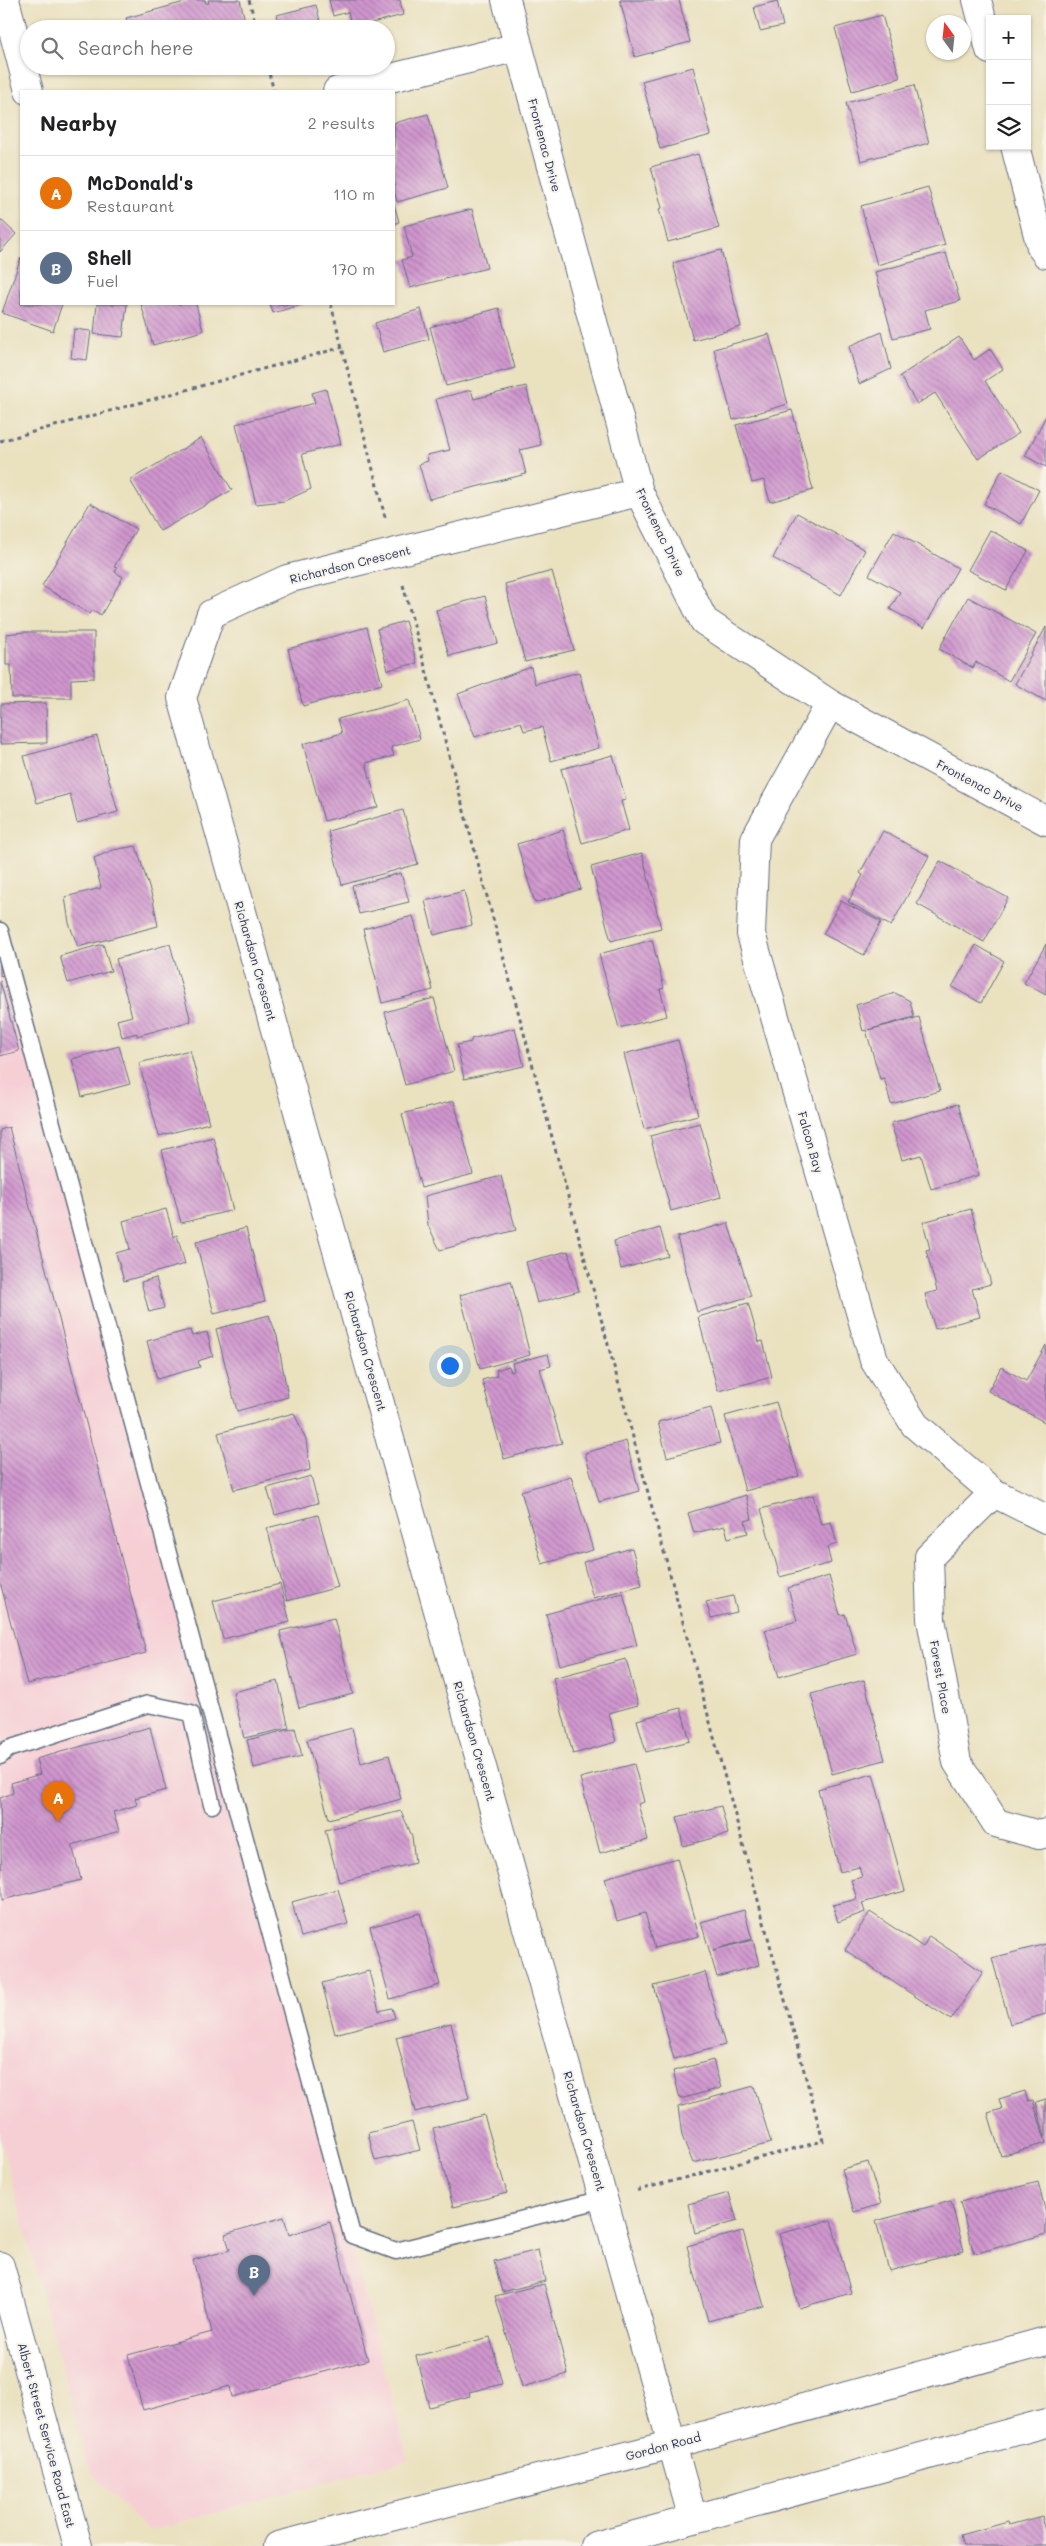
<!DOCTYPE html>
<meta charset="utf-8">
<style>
body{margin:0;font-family:Mali,sans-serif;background:#f2f2f2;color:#202124}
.controls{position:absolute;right:15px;top:15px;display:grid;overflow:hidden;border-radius:0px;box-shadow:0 1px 4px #0004}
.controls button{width:45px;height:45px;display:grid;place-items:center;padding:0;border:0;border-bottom:1px solid #e0e0e0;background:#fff;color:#202124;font:25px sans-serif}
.compass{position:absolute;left:926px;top:15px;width:45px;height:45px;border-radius:50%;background:#fff;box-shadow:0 1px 4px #0004;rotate:345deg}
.you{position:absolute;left:449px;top:1365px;width:18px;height:18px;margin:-12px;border:4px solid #fff;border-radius:50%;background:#1a73e8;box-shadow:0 0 0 8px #1a73e833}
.badge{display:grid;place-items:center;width:32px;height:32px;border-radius:50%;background:#7c3aed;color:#fff;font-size:16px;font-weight:700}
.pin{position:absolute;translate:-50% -41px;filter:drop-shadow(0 1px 2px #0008)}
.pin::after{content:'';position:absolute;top:26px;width:18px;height:15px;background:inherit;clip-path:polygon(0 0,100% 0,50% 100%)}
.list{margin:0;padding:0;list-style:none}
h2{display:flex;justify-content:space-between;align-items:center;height:65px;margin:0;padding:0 20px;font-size:21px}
h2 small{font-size:16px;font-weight:400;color:#757577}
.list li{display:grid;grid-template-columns:32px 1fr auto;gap:15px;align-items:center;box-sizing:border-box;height:75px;padding:0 20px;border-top:1px solid #e0e0e0}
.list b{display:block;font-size:19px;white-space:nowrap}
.list p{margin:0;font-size:16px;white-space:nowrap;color:#757577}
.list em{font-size:16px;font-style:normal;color:#757577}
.icon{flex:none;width:28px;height:28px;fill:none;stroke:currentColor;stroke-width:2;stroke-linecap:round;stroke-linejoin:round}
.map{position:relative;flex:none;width:1046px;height:2546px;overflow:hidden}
.search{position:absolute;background:#fff;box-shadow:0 1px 4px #0004;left:20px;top:20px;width:375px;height:55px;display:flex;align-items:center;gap:12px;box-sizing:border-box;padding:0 18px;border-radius:28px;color:#757577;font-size:19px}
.panel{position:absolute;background:#fff;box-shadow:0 1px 4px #0004;left:20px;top:90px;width:375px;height:215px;border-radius:0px}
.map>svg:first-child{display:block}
.built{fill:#f6cfd5}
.building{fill:url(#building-back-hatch)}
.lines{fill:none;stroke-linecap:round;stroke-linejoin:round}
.lane-casing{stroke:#636d80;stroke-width:19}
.street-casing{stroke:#636d80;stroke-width:30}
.secondary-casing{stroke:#636d80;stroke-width:30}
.path{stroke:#636d80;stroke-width:3;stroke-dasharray:4 4;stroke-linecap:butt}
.lane{stroke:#fff;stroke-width:16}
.street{stroke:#fff;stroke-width:28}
.secondary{stroke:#fff;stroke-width:28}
.labels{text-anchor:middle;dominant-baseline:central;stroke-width:4;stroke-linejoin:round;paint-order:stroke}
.street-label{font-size:12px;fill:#1b2f5e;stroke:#f7f3e8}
</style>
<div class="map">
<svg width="1046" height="2546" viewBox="0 0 1046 2546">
<defs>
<pattern id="building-back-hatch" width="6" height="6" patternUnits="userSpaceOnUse" patternTransform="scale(1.25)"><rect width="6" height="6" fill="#d096ce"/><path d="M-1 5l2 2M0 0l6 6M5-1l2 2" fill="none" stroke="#a87baa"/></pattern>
</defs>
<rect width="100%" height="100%" fill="#f7f3e8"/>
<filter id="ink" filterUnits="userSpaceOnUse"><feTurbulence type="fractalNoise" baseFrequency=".02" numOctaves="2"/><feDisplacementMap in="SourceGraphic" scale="10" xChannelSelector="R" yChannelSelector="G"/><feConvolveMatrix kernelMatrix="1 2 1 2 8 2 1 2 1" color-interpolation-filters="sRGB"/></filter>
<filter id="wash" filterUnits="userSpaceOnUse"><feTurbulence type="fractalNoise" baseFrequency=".0096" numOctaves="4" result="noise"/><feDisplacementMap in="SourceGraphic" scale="20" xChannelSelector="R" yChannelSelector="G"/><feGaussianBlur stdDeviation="1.12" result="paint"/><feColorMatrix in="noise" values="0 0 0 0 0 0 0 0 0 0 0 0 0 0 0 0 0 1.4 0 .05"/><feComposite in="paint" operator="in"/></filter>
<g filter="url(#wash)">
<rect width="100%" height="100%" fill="#eae1bf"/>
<polygon class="built" points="0,940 195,1653 408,2460 148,2531 90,2472 0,2138"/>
<g id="blocks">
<g class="building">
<polygon points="192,0 205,0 206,3 209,3 208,0 240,0 247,29 129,29 126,18"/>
<polygon points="329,0 400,0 403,15 352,28 348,12 333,16"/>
<polygon points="620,0 679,0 690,42 635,57"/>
<polygon points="777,1 783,26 760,31 754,7"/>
<polygon points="316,5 322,29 280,29 277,15"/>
<polygon points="882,15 900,78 852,91 835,28"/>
<polygon points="139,66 156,66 157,67 141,71"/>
<polygon points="693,67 711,135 660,149 642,81"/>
<polygon points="914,85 929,143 861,161 846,103"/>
<polygon points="428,114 448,188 397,202 394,189 394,123"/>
<polygon points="698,154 719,228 668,242 659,209 662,208 651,167"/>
<polygon points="928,187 945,245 877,265 861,206"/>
<polygon points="394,204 399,222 394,224"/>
<polygon points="472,209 487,268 410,288 402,260 412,257 404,226"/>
<polygon points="0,219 16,234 0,252"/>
<polygon points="721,250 741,327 693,340 673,263"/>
<polygon points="946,253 960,301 925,310 930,329 893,338 875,272"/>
<polygon points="21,257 21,304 62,304 53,331 2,313"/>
<polygon points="97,304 127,304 123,337 94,334"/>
<polygon points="141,304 196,304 203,331 153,345"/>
<polygon points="270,304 304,304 273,313"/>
<polygon points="499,308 515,368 446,386 430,327"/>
<polygon points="421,309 429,339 383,352 375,323"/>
<polygon points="74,329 91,331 87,360 71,358"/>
<polygon points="882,332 891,369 859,384 849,346"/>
<polygon points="769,334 788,404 733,420 714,349"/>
<polygon points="959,337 974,360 990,349 1003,369 985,381 1019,433 978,459 935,393 917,404 900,376"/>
<polygon points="526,386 541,445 520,450 526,474 429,499 419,464 428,461 427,455 450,450 436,399 471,390 474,399"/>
<polygon points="326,389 341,444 302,454 311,489 284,501 256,504 236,424 315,403 312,393"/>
<polygon points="792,410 813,490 770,502 764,480 752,483 736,425"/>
<polygon points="1046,416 1046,467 1025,456"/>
<polygon points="201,438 232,490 160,531 130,480"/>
<polygon points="1002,470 1039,490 1021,524 984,504"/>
<polygon points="90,503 136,529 114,567 117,568 115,572 123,577 101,615 93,610 90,614 42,586"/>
<polygon points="797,513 865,550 841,595 773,558"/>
<polygon points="990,530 1028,551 1006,590 968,570"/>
<polygon points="894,531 958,568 924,628 890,609 900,592 869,575"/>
<polygon points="552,571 574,650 525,662 505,584"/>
<polygon points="485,596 498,643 449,656 436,610"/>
<polygon points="968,597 1036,634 1009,681 976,662 973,668 939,649"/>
<polygon points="405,621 417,663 388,670 377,629"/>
<polygon points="367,627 382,684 303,706 288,649"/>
<polygon points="1046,627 1046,701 1015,684"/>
<polygon points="24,632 94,632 94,678 71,679 71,698 12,698 11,665 6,665 6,634"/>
<polygon points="531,667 535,684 579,672 599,748 551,761 542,727 524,731 521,722 475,737 458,694"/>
<polygon points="409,700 420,739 391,747 394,756 366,763 378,807 324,821 303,744 342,733 338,719"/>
<polygon points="46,703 47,743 0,744 1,704"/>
<polygon points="97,736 118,812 77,823 70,794 37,803 24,756"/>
<polygon points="613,755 626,800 621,801 629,830 582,843 561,769"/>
<polygon points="403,810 418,864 342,885 328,831"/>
<polygon points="563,830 581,889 535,903 517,844"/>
<polygon points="883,831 929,856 891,926 848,902 863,875 860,873"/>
<polygon points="136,846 153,900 158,926 78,947 69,923 65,897 101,888 94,858 113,850"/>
<polygon points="642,853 661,928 611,941 591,867"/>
<polygon points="940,861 1008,898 984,942 917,904"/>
<polygon points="401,873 409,902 359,914 352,886"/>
<polygon points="464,891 472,925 434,935 425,901"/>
<polygon points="841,901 881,922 864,955 823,934"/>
<polygon points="413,916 433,990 382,1003 363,929"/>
<polygon points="652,940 664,988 660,989 667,1016 619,1028 599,954"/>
<polygon points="103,944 111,971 68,983 60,956"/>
<polygon points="170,944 191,1021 137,1036 137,1033 122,1037 117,1020 132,1016 116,959"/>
<polygon points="1046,944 1046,995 1024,983"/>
<polygon points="976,945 1004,961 981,1003 952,987"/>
<polygon points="0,950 7,974 0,976"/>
<polygon points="0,981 19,1051 0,1056"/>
<polygon points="895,993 910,1001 914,1017 868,1030 919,1017 940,1091 891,1104 884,1078 880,1079 866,1030 863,1031 856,1005"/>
<polygon points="434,998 454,1071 405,1085 385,1012"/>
<polygon points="515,1028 524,1066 464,1079 457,1045 471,1042 471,1039"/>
<polygon points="678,1040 698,1115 644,1129 624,1054"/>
<polygon points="119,1046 130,1084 82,1097 72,1059"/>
<polygon points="190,1050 209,1123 159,1136 139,1063"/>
<polygon points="454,1101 473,1174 421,1188 402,1114"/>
<polygon points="958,1104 979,1175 931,1189 921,1155 902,1160 891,1123"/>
<polygon points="700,1123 721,1197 671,1211 650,1136"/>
<polygon points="9,1127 146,1653 27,1684 0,1582 0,1130"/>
<polygon points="213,1137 233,1210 181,1223 162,1150"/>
<polygon points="501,1176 516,1230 440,1250 428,1225 425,1196"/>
<polygon points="166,1209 174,1237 177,1235 185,1264 124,1281 116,1253 130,1249 123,1221"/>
<polygon points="971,1209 991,1284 972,1289 980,1317 935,1329 925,1294 937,1291 926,1250 930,1249 923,1222"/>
<polygon points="728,1223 751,1296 697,1312 677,1237"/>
<polygon points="246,1228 265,1301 214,1314 196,1242"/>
<polygon points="660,1228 668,1256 621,1269 614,1241"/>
<polygon points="568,1251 579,1291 537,1303 526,1262"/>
<polygon points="156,1278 164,1308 149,1312 141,1282"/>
<polygon points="511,1281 530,1355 480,1369 460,1295"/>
<polygon points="748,1303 759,1342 763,1341 772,1377 718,1391 698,1317"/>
<polygon points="269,1315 277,1336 288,1397 237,1411 216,1329"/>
<polygon points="190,1330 192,1336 207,1332 213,1356 198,1361 200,1367 157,1379 147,1341"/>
<polygon points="1046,1345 1046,1423 988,1391 1001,1367 1026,1381"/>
<polygon points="548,1354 551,1366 540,1369 562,1443 504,1459 482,1380 497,1376 496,1370 509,1366 511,1372 514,1371 512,1363"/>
<polygon points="776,1402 799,1476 745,1491 725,1416"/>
<polygon points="711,1408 720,1443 667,1457 658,1422"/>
<polygon points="294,1413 306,1440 310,1470 234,1490 218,1433"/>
<polygon points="626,1441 639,1491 599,1502 585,1453"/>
<polygon points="311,1476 318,1503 275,1515 267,1488"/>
<polygon points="571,1476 593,1550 542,1564 521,1491"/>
<polygon points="746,1495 752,1519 745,1521 748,1533 728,1538 725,1526 694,1533 688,1513"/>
<polygon points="813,1495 821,1524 831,1522 837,1544 827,1547 831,1563 780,1577 761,1509"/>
<polygon points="318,1515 338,1587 287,1601 267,1528"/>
<polygon points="632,1548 642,1585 593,1598 583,1562"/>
<polygon points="829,1576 840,1615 845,1614 857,1654 779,1677 765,1630 797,1621 788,1588"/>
<polygon points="280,1584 290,1622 223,1639 213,1601"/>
<polygon points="623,1593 637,1645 560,1665 546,1614"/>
<polygon points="733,1596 737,1612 711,1618 706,1602"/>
<polygon points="334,1618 353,1694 299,1708 280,1631"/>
<polygon points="626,1659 638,1705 609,1713 616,1742 573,1754 553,1678"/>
<polygon points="864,1680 885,1760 832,1774 811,1694"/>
<polygon points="278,1681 289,1728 244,1738 233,1692"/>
<polygon points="681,1708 690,1741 646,1752 637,1720"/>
<polygon points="150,1727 166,1790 135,1798 137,1805 113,1812 119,1831 72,1845 81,1880 2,1900 0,1798 13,1793 11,1783 40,1774 36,1759"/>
<polygon points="295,1728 302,1756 254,1768 247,1740"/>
<polygon points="352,1728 361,1763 389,1755 401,1799 329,1819 307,1740"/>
<polygon points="634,1764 644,1802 638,1804 648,1840 600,1853 580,1778"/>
<polygon points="873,1774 905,1891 862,1903 865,1912 838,1922 833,1905 857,1899 851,1880 862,1877 859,1867 840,1872 818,1789"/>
<polygon points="721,1806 728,1834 683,1846 677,1817"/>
<polygon points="401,1811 412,1836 415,1863 339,1882 325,1830"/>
<polygon points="677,1858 699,1936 655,1948 645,1913 617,1921 605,1878"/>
<polygon points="338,1889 348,1924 301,1937 292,1902"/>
<polygon points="744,1910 752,1939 713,1950 753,1940 759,1965 717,1977 701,1922"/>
<polygon points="870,1912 923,1947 929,1936 983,1972 951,2020 845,1950"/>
<polygon points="420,1913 440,1985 390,1999 370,1927"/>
<polygon points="1046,1944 1046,2014 1010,2024 992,1958"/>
<polygon points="369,1971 379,2011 392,2008 395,2018 335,2034 322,1983"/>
<polygon points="705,1972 725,2045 674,2059 654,1986"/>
<polygon points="451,2023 469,2098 415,2112 396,2037"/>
<polygon points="713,2060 721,2088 680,2099 673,2071"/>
<polygon points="754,2086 771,2143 693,2163 682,2136 678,2107"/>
<polygon points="1025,2091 1028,2101 1033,2100 1046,2143 1001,2156 988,2113 1002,2109 999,2099"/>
<polygon points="1046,2099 1046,2137 1045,2137 1036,2102"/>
<polygon points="484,2115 507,2193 453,2207 433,2128"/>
<polygon points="412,2122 420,2150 375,2161 368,2133"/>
<polygon points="868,2162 881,2204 854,2212 842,2169"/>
<polygon points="1038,2182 1046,2213 1046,2234 974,2254 960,2202"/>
<polygon points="729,2193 737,2221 695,2233 688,2204"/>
<polygon points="951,2201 964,2251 889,2271 876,2221"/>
<polygon points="284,2217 289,2235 330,2222 368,2360 232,2397 230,2386 143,2410 128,2355 212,2332 193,2260 230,2250 225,2234"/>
<polygon points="831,2220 851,2293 799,2308 779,2234"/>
<polygon points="743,2231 764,2306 708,2321 687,2246"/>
<polygon points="538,2250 545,2281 502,2292 494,2261"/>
<polygon points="544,2284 568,2374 522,2387 495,2296"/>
<polygon points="490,2337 502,2384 469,2392 470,2396 429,2407 416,2356"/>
<polygon points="1042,2516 1046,2531 1046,2546 963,2546 960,2535 1008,2522 1009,2525"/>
</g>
</g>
</g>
<g filter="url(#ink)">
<use href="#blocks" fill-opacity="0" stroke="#636d80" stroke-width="1"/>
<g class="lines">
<g class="lane-casing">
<g id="lane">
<polyline points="0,931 352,2235 396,2251 604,2199"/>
<polyline points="0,1756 8,1749 148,1704 191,1713 212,1805"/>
</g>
</g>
<g class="street-casing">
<g id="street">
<polyline points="5,0 29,91"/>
<polyline points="506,0 639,492 704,621 830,704 1046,821"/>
<polyline points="977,0 990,50"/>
<polyline points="337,91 518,47"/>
<polyline points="1015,146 1041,247 1046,254"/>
<polyline points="639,492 287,579 211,614 182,698 693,2519"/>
<polyline points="830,704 755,839 751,934 874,1360 915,1425 994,1493 1046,1519"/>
<polyline points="994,1493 929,1557 931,1619 957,1762 996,1823 1039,1835 1046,1833"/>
<polyline points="0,2266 78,2546"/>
</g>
</g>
<g class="secondary-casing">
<g id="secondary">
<polyline points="278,2546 673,2444 1046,2341"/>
<polyline points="595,2546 1046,2423"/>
</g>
</g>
<g class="path">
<polyline points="249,0 257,29"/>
<polyline points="267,66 274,91"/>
<polyline points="331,304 386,521"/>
<polyline points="0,441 343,347"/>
<polyline points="403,585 823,2141 635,2191"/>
</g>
<use href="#lane" class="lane"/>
<use href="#street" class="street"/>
<use href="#secondary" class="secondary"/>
</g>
</g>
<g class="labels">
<g class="street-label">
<text transform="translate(545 145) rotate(75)">Frontenac Drive</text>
<text transform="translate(661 532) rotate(64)">Frontenac Drive</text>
<text transform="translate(350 564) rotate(-14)">Richardson Crescent</text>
<text transform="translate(980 785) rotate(28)">Frontenac Drive</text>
<text transform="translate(256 961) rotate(74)">Richardson Crescent</text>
<text transform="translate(811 1142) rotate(74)">Falcon Bay</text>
<text transform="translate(366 1351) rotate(74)">Richardson Crescent</text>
<text transform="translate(941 1677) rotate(80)">Forest Place</text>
<text transform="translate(475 1741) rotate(74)">Richardson Crescent</text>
<text transform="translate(585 2131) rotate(74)">Richardson Crescent</text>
<text transform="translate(47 2435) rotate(75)">Albert Street Service Road East</text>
<text transform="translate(663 2446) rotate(-15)">Gordon Road</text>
</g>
</g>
</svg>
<div class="controls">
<button>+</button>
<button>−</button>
<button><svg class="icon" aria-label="layers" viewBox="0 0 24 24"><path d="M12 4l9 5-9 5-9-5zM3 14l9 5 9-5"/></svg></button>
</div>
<svg class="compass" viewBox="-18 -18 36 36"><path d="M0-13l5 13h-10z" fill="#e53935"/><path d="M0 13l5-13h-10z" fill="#757577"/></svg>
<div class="you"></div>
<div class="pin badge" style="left:58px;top:1822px;background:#e8710a">A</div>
<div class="pin badge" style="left:254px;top:2296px;background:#5c6f8a">B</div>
<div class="search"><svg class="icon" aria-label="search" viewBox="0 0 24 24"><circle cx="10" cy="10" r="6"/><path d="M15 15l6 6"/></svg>Search here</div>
<section class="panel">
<h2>Nearby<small>2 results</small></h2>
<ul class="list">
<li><span class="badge" style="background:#e8710a">A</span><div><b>McDonald's</b><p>Restaurant</p></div><em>110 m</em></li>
<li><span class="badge" style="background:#5c6f8a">B</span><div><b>Shell</b><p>Fuel</p></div><em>170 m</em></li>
</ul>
</section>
</div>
